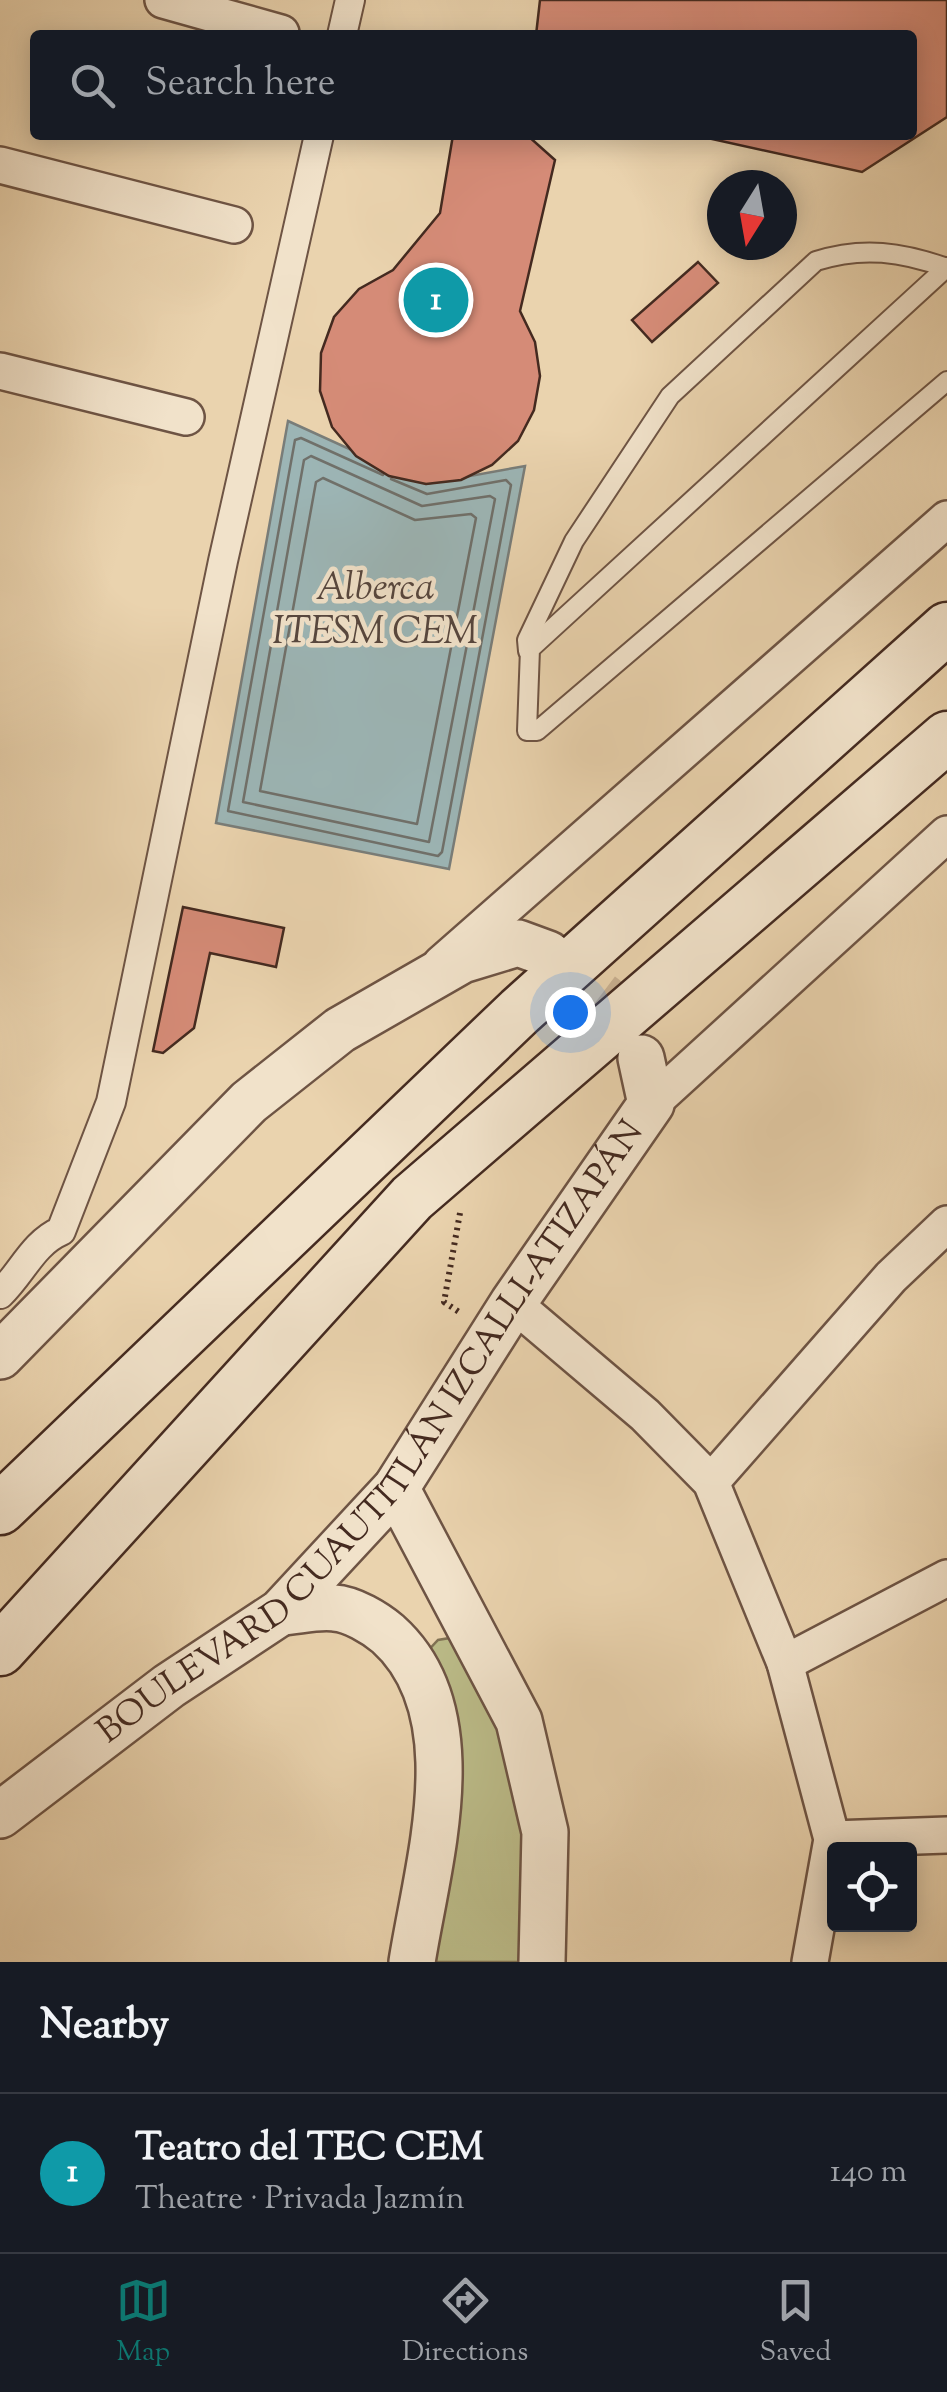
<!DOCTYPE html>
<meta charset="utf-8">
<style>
body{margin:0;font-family:"Sorts Mill Goudy",serif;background:#20242c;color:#f1f3f6}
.controls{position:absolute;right:30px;bottom:30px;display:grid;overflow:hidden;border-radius:10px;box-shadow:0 5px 25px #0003}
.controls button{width:90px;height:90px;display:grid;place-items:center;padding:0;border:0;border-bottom:2px solid #363941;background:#171b24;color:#f1f3f6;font:50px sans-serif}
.compass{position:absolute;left:707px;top:170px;width:90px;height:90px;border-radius:50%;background:#171b24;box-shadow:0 5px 25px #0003;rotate:191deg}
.you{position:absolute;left:570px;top:1012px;width:35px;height:35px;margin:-25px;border:8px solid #fff;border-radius:50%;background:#1a73e8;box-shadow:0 0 0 15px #1a73e833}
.badge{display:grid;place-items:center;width:65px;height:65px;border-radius:50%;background:#0f766e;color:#fff;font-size:32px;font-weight:700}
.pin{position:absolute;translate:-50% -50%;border:5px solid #fff;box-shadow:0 2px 10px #0006}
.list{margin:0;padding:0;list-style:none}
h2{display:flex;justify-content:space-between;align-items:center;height:130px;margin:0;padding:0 40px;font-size:42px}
h2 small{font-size:32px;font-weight:400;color:#9ea1a6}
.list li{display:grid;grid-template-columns:65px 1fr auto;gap:30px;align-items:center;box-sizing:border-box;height:160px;padding:0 40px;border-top:2px solid #363941}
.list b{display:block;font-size:38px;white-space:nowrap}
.list p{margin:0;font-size:32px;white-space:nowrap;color:#9ea1a6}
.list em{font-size:32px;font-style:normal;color:#9ea1a6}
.icon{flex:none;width:55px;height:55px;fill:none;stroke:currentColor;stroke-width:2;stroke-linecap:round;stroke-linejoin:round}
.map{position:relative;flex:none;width:947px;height:1962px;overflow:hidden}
.search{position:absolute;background:#171b24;box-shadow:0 5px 25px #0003;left:30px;right:30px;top:30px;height:110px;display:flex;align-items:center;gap:25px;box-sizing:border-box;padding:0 35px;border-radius:10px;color:#9ea1a6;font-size:38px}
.sheet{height:290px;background:#171b24}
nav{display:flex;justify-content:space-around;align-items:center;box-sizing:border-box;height:140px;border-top:2px solid #363941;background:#171b24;font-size:28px;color:#9ea1a6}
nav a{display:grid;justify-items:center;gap:5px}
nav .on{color:#0f766e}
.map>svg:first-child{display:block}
.green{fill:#bb8;stroke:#807254;stroke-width:2.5}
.water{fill:#9cb5b5;stroke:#797d79;stroke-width:2.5}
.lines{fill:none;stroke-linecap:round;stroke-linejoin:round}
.shore{stroke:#70706a;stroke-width:2.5}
.building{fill:#d58b77;stroke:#442a20;stroke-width:2.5}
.tertiary-tunnel{stroke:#c9b192;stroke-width:45;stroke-dasharray:45 22;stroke-linecap:butt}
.service-casing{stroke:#6e5444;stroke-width:22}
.pedestrian-casing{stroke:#6e5444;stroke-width:32}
.minor-casing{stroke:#6e5444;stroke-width:40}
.tertiary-casing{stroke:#6e5444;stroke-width:50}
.secondary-casing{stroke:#442a20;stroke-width:55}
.path{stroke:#442a20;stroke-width:6;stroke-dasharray:2.5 5;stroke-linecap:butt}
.service{stroke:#f1e2ca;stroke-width:18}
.pedestrian{stroke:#f1e2ca;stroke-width:28}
.minor{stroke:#f1e2ca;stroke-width:35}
.tertiary{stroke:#f1e2ca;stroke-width:45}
.secondary{stroke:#f1e2ca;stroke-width:50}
.labels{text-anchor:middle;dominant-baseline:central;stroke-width:9;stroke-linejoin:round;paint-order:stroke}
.street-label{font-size:35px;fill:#442a20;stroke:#f1e2ca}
.water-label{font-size:38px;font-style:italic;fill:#56463e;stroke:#f1e2ca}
</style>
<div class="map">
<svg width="947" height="1962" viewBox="0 0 947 1962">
<rect width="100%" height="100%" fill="#ead3ae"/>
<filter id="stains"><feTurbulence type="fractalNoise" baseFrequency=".002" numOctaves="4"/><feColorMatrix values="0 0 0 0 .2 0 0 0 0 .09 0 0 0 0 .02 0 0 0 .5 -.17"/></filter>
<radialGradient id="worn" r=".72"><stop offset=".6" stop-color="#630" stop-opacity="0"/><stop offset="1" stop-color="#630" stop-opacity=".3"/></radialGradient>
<polygon class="green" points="462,1636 512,1727 536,1832 530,1962 422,1962 423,1656 438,1640"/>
<polygon class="water" points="288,421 426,484 525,466 449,869 216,823"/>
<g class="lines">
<g class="shore">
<polygon points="311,456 422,506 490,496 495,499 429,842 243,802 304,460"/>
<polyline points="383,475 301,438 295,440 228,811 438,856 442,852 511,485 506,480 427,494 391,479"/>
<polygon points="323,478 415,520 471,514 476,518 417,824 260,791 316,482"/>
</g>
</g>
<g class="building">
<polygon points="540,0 947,0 947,117 862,172 694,135 912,135 912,35 536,35"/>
<polygon points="453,135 527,135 555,160 520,311 535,342 540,376 534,410 518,441 492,465 461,480 426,484 389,476 356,456 332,427 320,391 321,353 334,317 359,289 393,270 440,213"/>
<polygon points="698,262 718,283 652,342 632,320"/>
<polygon points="183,907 284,928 276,967 210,953 194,1028 163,1053 153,1051"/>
</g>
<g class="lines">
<polyline class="tertiary-tunnel" points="548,954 606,998 638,1052"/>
<g class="service-casing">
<g id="service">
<polyline points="947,267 530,649 527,731 537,731 947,381"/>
<path d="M528 651 527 640 574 541 670 396 816 261C863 246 902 252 947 268"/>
</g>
</g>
<g class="pedestrian-casing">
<g id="pedestrian">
<polyline points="342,35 350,0"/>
<path d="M0 1294C22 1273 33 1243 61 1231L111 1102 223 561 319 135"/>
</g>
</g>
<g class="minor-casing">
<g id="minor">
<polyline points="163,0 281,33"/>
<polyline points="0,165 234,225"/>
<polyline points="0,371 186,417"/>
<polyline points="441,964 947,519"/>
<polyline points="651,1104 947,834"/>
<polyline points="513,1303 645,1415 711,1482 785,1663 832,1839 810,1962"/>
<polyline points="711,1482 891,1277 947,1224"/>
<polyline points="785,1663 947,1578"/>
<polyline points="832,1839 947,1835"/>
</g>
</g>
<g class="tertiary-casing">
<g id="tertiary">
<polyline points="0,1356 249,1102 340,1030 462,960 518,943 548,954"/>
<polyline points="396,1488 519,1721 545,1832 542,1962"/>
<path d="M281 1612C298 1611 317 1606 334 1608 352 1609 375 1623 388 1634 475 1712 428 1861 412 1962"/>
<path id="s1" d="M0 1815 169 1686 281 1612 396 1488 513 1303 651 1104 641 1058"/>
</g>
</g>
<g class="secondary-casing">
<g id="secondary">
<polyline points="0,1509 520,1011 947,628"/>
<polyline points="0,1650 412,1198 947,737"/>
</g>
</g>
<polyline class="path" points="460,1213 444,1302 462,1314"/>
<use href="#service" class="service"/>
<use href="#pedestrian" class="pedestrian"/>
<use href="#minor" class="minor"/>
<use href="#tertiary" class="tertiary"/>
<use href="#secondary" class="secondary"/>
</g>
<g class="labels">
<g class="street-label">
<text stroke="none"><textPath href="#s1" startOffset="540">BOULEVARD CUAUTITLÁN IZCALLI-ATIZAPÁN</textPath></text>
</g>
<g class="water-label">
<text x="375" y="590">Alberca<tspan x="375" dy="44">ITESM CEM</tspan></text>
</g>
</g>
<rect width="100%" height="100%" filter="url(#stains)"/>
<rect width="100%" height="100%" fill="url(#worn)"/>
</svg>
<div class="controls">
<button><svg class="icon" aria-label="locate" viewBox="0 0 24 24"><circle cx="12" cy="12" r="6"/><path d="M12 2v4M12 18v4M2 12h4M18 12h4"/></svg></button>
</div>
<svg class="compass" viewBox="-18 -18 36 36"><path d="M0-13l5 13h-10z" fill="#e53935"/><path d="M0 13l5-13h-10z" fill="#9ea1a6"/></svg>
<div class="you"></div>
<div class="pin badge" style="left:436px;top:300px;background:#0f9aa8">1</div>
<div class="search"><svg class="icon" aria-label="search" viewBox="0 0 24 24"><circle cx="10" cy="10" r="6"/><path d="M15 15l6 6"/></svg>Search here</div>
</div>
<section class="sheet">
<h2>Nearby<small></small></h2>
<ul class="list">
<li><span class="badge" style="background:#0f9aa8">1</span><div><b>Teatro del TEC CEM</b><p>Theatre · Privada Jazmín</p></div><em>140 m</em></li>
</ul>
</section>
<nav>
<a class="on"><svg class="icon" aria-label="map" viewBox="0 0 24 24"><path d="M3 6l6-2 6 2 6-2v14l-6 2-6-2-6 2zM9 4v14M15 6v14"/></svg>Map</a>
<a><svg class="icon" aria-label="directions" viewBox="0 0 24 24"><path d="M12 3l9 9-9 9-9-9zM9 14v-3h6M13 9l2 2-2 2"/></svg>Directions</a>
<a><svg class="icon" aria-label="saved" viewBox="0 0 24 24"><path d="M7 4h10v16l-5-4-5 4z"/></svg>Saved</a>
</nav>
